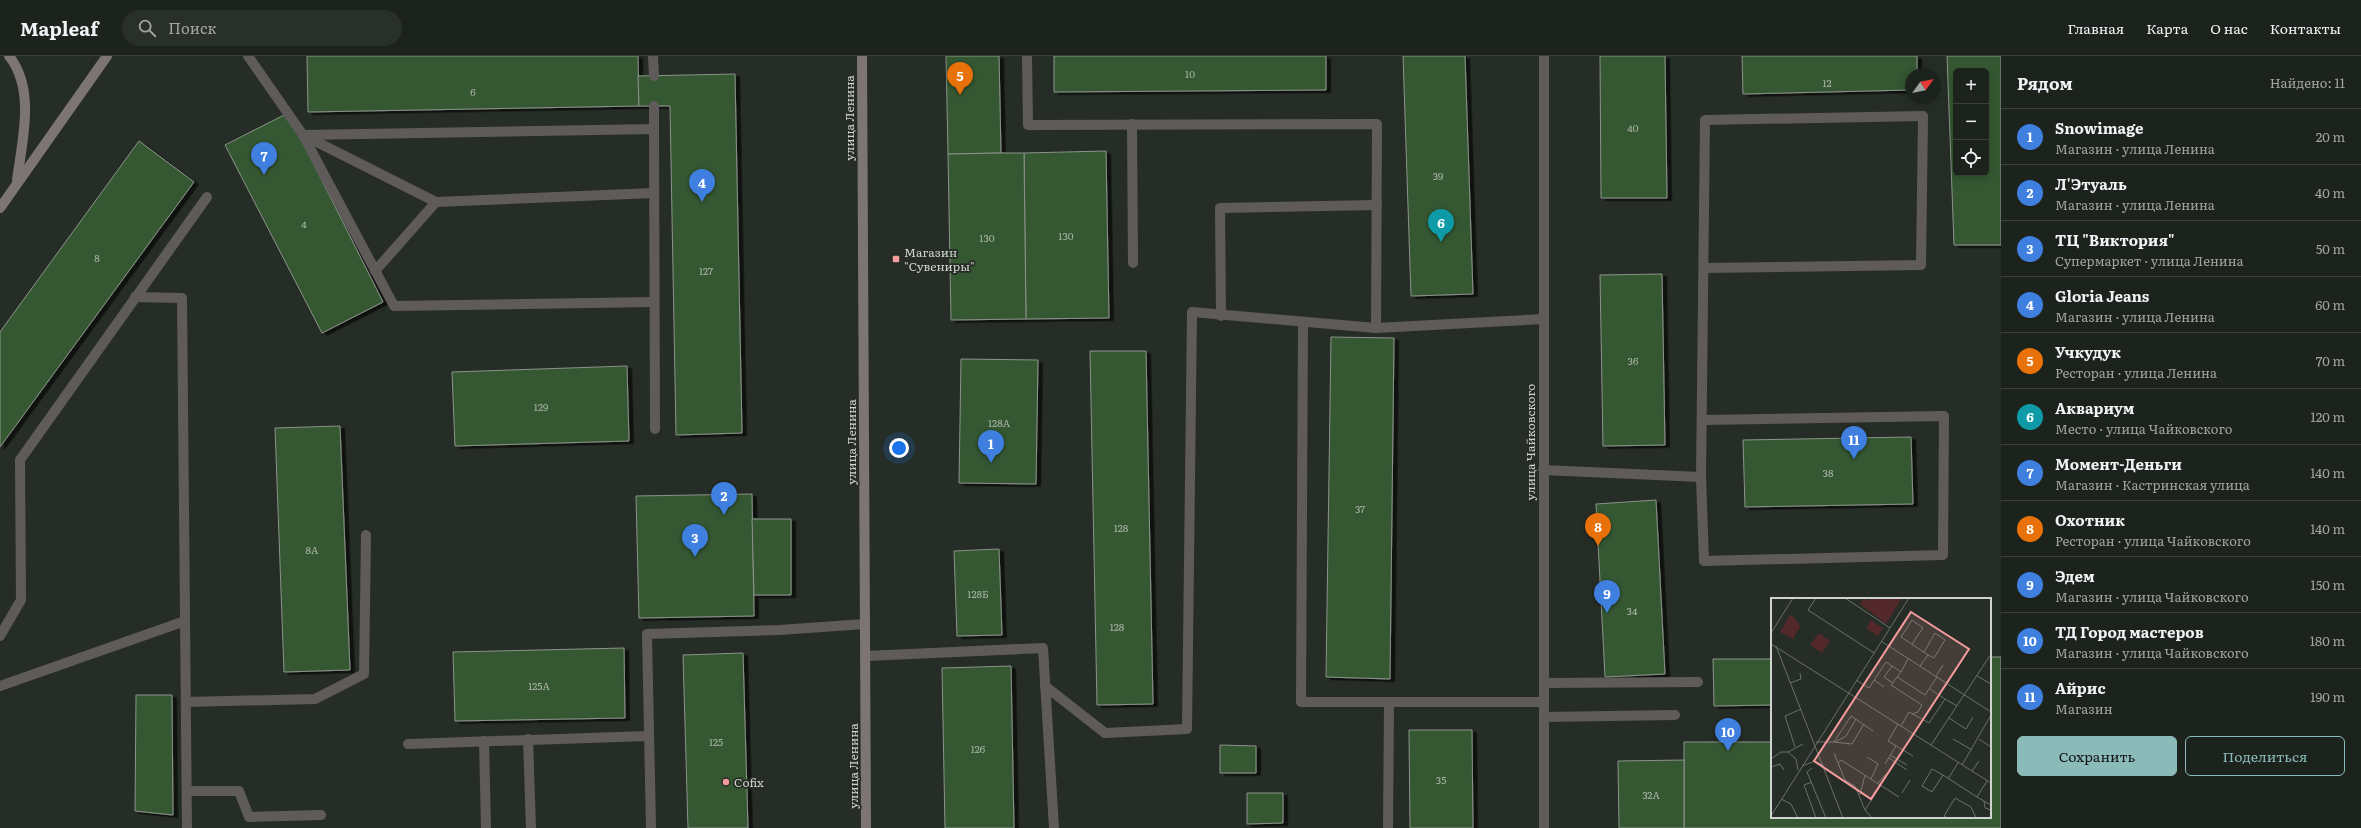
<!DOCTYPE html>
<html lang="ru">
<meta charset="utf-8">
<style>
body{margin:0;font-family:Literata,serif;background:#292f29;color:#f1f3f6}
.controls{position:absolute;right:12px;top:12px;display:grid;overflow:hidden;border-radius:6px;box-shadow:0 2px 10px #0003}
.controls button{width:36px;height:36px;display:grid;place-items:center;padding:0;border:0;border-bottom:1px solid #3a3f3b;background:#1c221c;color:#f1f3f6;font:20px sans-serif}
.compass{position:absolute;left:1905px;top:12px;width:36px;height:36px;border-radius:50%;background:#1c221c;box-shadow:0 2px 10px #0003;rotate:57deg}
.you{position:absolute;left:899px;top:392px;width:14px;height:14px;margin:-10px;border:3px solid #fff;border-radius:50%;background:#1a73e8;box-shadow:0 0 0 6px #1a73e833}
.badge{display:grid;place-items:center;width:26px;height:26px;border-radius:50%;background:#8bbbb9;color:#fff;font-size:13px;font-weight:700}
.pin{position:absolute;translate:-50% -33px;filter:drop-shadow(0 1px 2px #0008)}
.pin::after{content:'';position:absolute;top:21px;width:14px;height:12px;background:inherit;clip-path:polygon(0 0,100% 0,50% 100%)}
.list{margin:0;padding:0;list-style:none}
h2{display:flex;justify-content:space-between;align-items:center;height:52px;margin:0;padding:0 16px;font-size:17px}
h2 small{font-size:13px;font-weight:400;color:#a0a4a3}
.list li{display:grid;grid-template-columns:26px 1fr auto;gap:12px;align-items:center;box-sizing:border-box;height:56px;padding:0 16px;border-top:1px solid #3a3f3b}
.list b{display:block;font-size:15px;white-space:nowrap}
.list p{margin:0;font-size:13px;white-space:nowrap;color:#a0a4a3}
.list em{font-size:13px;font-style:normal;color:#a0a4a3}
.actions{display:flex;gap:8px;padding:12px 16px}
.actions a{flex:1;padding:9px 0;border:1px solid #8bbbb9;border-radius:6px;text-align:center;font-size:14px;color:#8bbbb9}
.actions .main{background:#8bbbb9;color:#111}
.icon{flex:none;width:22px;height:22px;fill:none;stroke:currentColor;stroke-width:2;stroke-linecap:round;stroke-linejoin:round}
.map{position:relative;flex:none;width:2001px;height:772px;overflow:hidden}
header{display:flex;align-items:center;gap:24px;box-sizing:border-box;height:56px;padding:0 20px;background:#1c221c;border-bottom:1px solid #3a3f3b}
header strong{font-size:19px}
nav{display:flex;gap:22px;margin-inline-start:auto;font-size:14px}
.search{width:280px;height:36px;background:#292f29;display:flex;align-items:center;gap:10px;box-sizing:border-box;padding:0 14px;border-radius:22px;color:#a0a4a3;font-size:15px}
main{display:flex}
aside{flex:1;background:#1c221c}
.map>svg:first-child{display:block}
.building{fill:#365833;stroke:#8b938a;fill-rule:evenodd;filter:url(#shadow)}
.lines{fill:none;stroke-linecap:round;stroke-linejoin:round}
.lane{stroke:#605b5b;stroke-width:10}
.street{stroke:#605b5b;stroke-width:10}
.secondary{stroke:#7d7575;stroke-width:10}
.poi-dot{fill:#f59b9e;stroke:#262d26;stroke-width:1.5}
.labels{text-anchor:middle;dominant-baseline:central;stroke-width:3.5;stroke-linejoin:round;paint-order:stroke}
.number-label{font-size:10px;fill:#aab5a8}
.street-label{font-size:12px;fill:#d0d4cf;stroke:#262d26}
.poi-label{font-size:12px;fill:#d0d4cf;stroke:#262d26;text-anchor:start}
.inset-road{fill:none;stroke:#6a706a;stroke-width:1}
.view{fill:#f59b9e;fill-opacity:0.15;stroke:#f59b9e;stroke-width:2}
.inset-edge{fill:none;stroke:#d0d4cf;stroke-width:2}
</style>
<header>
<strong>Mapleaf</strong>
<div class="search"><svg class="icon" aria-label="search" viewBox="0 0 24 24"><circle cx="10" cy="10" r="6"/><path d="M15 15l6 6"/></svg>Поиск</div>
<nav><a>Главная</a><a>Карта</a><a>О нас</a><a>Контакты</a></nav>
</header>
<main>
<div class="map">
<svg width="2001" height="772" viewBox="0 0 2001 772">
<defs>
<filter id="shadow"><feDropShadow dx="4.5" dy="2.5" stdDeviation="0" flood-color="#0009"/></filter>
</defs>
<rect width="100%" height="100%" fill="#262d26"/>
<g class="building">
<polygon points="307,0 638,0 639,50 308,56"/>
<polygon points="946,0 999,0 1001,97 948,98"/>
<polygon points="1054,0 1326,0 1326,34 1054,36"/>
<polygon points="1403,0 1465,0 1473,238 1411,240"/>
<polygon points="1600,0 1665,0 1667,142 1601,142"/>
<polygon points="1742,0 1917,0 1917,18 1911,18 1911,34 1743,38"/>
<path d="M1947 0H2001V189H1954ZM1956 15H1986V117H1956Z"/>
<polygon points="735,18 742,377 676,379 670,50 639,50 638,20"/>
<polygon points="288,57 383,246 322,277 225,89"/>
<polygon points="139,85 194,126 0,391 0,276"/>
<polygon points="1106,95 1109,262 1026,263 1024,97"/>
<polygon points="1001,97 1024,97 1026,263 951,264 948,98"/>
<polygon points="1662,218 1665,389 1603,390 1600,219"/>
<polygon points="1331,281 1394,282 1390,623 1326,621"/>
<polygon points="1090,295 1146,295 1153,648 1097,649"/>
<polygon points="961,303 1038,304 1036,428 959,427"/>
<polygon points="627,310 629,385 455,390 452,316"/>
<polygon points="340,370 350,614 284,616 275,372"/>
<polygon points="1911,381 1913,448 1745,451 1743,384"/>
<polygon points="752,438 754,560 639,562 636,440"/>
<polygon points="1656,444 1665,618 1605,621 1596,448"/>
<polygon points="752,463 791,463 791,539 754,539"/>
<polygon points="999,493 1002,579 957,580 954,495"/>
<polygon points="624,592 625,662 455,665 453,596"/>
<polygon points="743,597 748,772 688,772 683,599"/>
<polygon points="1990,601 2001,601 2001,772 1684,772 1684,686 1772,686 1772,761 1990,761"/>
<polygon points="1713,603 1772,603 1772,649 1714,650"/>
<polygon points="1011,610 1014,772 945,772 942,612"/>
<polygon points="136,639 172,639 173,759 135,755"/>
<polygon points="1409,674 1472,674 1473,772 1410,772"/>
<polygon points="1220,689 1256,690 1256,717 1220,717"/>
<polygon points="1684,704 1684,772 1619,772 1618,705"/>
<polygon points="1247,737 1283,737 1283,767 1247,768"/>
</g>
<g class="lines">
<g class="lane">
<polyline points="248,0 303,79 654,73 655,373"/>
<polyline points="653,0 654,20"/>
<polyline points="1027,0 1028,69 1377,68 1376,272 1543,263"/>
<polyline points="1132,68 1133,207"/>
<polyline points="654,73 654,50"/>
<polyline points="303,79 394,250 654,246"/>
<polyline points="305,80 436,146 654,137"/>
<polyline points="375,215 436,146"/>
<polyline points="135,241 182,242 187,772"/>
<polyline points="1221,260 1220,152 1377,149"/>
<polyline points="1303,266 1301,646 1544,646"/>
<polyline points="1543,414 1701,421 1705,64 1923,60 1921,209 1704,212"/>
<polyline points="1701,421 1704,505 1943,499 1944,360 1702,364"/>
<polyline points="0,580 21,544 20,404 207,141"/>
<polyline points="866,600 1043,592 1054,772"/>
<polyline points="1544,627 1698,626"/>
<polyline points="0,630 185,565"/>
<polyline points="1045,630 1105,677 1187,673 1192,256 1376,272"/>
<polyline points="186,646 315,643 364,618 366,479"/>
<polyline points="1544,661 1675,659"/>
<polyline points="528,683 531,772"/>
<polyline points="484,685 486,772"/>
<polyline points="408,688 648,680"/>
<polyline points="187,735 239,735 249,761 321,759"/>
<polyline points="651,772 647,578 779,574 865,568"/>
<polyline points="1388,772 1389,647"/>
</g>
<polyline class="street" points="1544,0 1544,772"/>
<g class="secondary">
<path d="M9 0C36 34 22 85 17 124"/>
<polyline points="862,0 866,772"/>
<polyline points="0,152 107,0"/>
</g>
</g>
<g class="poi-dot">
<rect x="892" y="199" width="8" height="8" rx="2"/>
<circle cx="726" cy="726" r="4"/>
</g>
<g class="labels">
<g class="number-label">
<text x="1190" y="17">10</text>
<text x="1827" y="26">12</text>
<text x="473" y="35">6</text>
<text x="1633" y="71">40</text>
<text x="1438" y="119">39</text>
<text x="304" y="167">4</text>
<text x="1066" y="179">130</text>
<text x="987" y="181">130</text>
<text x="97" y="201">8</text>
<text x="706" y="214">127</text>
<text x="1633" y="304">36</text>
<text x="541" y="350">129</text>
<text x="999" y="366">128А</text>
<text x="1828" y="416">38</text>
<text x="1360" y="452">37</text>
<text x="1121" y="471">128</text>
<text x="312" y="493">8А</text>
<text x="978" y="537">128Б</text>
<text x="1632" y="554">34</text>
<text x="1117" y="570">128</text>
<text x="539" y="629">125А</text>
<text x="716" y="685">125</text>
<text x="978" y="692">126</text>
<text x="1441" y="723">35</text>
<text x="1651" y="738">32А</text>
</g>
<g class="street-label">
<text transform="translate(849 62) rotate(-90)">улица Ленина</text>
<text transform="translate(851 386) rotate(-90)">улица Ленина</text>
<text transform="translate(1530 386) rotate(-90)">улица Чайковского</text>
<text transform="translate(853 710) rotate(-90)">улица Ленина</text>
</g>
<g class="poi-label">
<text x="904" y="196">Магазин<tspan x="904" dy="14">"Сувениры"</tspan></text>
<text x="734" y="726">Cofix</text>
</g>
</g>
<g transform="translate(1771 542)">
<rect width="220" height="220" fill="#262d26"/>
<path d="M93 0 98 3 100 0H131L115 26 89 6ZM19 17 25 21 29 29 22 41 9 34ZM99 22 112 30 107 38 96 31ZM48 35 59 43 51 55 39 47Z" fill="#52282b"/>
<path class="inset-road" d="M45 0 37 12 103 55M74 0 119 30M0 35 22 0M110 43 220 114M0 46 220 185M141 46 152 30 141 22 130 39 157 57 149 68M5 48 72 220M153 54 164 35 174 42 163 60 157 57M121 68 113 79 122 85M130 74 120 87 151 107 147 114 141 116M165 78 172 67M206 78 220 86M126 79 154 97 166 79M85 82 98 90 115 64 130 74 137 61M103 82 113 89M19 85 30 81 29 75M159 91 174 101M178 120 195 131 202 119M127 126 117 143 142 158M130 128 138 114 158 125 174 101 186 108M182 141 201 152M208 141 220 149M45 144H63L80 118 102 133M63 144 81 146 93 126M64 144 75 138 85 121M160 147 220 56M24 149 14 118 30 111M17 154 32 146M63 155 74 182 84 188 94 212 101 220M119 157 136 167M96 159 107 166 100 181M118 160 136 172M0 161 10 154H17L25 161 27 172M67 165 70 162 128 199M114 166 125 148M191 167 220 117M31 168 44 163 53 168M0 169 9 166 13 172M41 170 36 174 55 220M201 173 208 163M172 177 161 171 151 188 161 194 172 177 206 199 216 183M177 181 187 165M41 184 33 187 45 220M107 185 115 176M131 195 139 182M89 197 94 177M206 199 220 207M10 201 20 206 27 220M213 203 214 210 220 212M94 212 110 187M0 218 138 0M176 220 173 218 184 200 200 209 205 220"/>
<path class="view" d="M140 14 198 51 100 201 43 163Z"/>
<rect width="220" height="220" class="inset-edge"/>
</g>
</svg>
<div class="controls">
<button>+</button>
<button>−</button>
<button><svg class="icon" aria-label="locate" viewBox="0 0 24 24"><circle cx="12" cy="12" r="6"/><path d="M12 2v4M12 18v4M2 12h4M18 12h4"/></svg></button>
</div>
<svg class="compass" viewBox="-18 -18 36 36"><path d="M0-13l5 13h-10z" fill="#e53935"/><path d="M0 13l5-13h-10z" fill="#a0a4a3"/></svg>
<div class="you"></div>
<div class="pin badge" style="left:991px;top:407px;background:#3f7fe0">1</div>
<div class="pin badge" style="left:724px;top:459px;background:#3f7fe0">2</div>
<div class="pin badge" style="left:695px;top:501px;background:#3f7fe0">3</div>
<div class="pin badge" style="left:702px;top:146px;background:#3f7fe0">4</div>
<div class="pin badge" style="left:960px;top:39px;background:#e8710a">5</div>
<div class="pin badge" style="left:1441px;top:186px;background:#0f9aa8">6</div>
<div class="pin badge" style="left:264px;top:119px;background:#3f7fe0">7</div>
<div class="pin badge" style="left:1598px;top:490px;background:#e8710a">8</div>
<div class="pin badge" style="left:1607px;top:557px;background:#3f7fe0">9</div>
<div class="pin badge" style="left:1728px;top:695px;background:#3f7fe0">10</div>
<div class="pin badge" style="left:1854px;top:403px;background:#3f7fe0">11</div>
</div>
<aside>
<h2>Рядом<small>Найдено: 11</small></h2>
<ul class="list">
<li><span class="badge" style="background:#3f7fe0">1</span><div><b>Snowimage</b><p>Магазин · улица Ленина</p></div><em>20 m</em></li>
<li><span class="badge" style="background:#3f7fe0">2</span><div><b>Л'Этуаль</b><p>Магазин · улица Ленина</p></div><em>40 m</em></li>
<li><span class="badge" style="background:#3f7fe0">3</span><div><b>ТЦ &quot;Виктория&quot;</b><p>Супермаркет · улица Ленина</p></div><em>50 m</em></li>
<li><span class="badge" style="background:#3f7fe0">4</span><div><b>Gloria Jeans</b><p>Магазин · улица Ленина</p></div><em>60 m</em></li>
<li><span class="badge" style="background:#e8710a">5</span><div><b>Учкудук</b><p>Ресторан · улица Ленина</p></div><em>70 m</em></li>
<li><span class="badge" style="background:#0f9aa8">6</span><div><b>Аквариум</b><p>Место · улица Чайковского</p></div><em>120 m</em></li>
<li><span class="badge" style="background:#3f7fe0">7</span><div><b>Момент-Деньги</b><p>Магазин · Кастринская улица</p></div><em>140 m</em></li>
<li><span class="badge" style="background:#e8710a">8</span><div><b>Охотник</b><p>Ресторан · улица Чайковского</p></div><em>140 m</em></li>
<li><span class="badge" style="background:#3f7fe0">9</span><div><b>Эдем</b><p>Магазин · улица Чайковского</p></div><em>150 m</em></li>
<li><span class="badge" style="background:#3f7fe0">10</span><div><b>ТД Город мастеров</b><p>Магазин · улица Чайковского</p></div><em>180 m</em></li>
<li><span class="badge" style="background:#3f7fe0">11</span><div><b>Айрис</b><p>Магазин</p></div><em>190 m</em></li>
</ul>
<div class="actions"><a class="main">Сохранить</a><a>Поделиться</a></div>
</aside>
</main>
